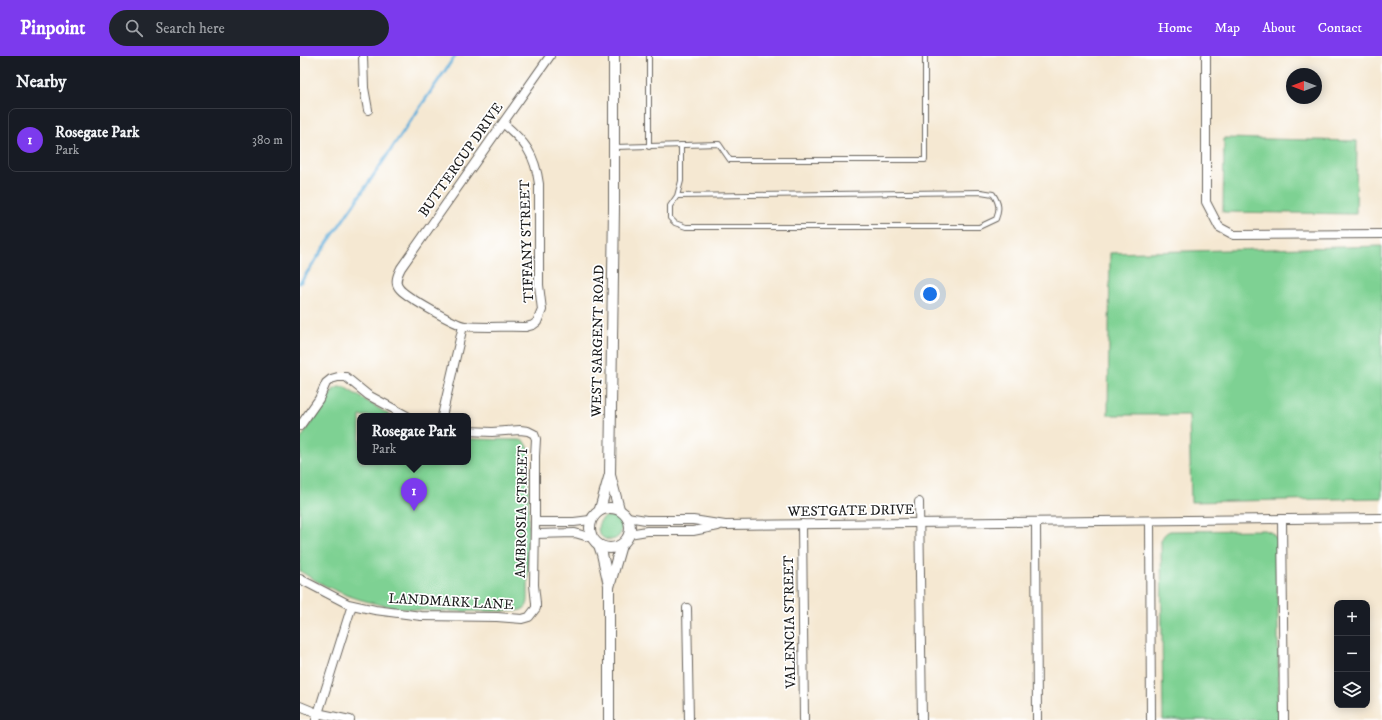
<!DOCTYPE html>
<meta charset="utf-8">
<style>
body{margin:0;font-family:"IM FELL DW Pica",serif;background:#20242c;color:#f1f3f6}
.controls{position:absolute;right:12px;bottom:12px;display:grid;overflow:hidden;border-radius:8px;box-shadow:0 2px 10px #0003}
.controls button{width:36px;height:36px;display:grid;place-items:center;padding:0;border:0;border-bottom:1px solid #363941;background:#171b24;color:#f1f3f6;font:20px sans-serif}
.compass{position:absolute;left:986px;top:12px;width:36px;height:36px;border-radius:50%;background:#171b24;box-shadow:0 2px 10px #0003;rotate:270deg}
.you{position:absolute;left:630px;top:238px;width:14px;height:14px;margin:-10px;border:3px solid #fff;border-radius:50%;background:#1a73e8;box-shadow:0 0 0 6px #1a73e833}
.badge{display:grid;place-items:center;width:26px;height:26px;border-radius:50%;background:#7c3aed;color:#fff;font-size:13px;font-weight:700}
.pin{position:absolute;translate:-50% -33px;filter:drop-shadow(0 1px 2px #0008)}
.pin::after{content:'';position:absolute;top:21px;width:14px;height:12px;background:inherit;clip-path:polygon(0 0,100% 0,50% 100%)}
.popup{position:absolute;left:57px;top:357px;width:114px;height:52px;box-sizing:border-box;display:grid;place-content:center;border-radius:8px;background:#171b24;filter:drop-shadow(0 1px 3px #0005);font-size:13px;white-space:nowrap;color:#9ea1a6}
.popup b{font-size:15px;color:#f1f3f6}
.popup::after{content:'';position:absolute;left:50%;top:100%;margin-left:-8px;border:8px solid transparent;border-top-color:#171b24}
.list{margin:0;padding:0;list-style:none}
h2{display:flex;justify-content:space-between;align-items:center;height:52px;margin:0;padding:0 16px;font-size:17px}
h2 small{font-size:13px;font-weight:400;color:#9ea1a6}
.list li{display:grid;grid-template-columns:26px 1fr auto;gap:12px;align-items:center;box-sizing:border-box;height:64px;margin:0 8px 8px;padding:0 8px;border:1px solid #363941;border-radius:8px}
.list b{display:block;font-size:15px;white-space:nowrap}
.list p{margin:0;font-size:13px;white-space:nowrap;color:#9ea1a6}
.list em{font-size:13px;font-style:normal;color:#9ea1a6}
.icon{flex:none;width:22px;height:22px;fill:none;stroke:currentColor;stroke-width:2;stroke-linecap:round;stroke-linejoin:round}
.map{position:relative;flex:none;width:1082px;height:664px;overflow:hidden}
header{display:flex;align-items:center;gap:24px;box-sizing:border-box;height:56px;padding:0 20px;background:#7c3aed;color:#fff}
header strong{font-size:19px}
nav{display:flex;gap:22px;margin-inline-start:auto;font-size:14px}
.search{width:280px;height:36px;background:#20242c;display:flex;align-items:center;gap:10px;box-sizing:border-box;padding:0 14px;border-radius:22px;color:#9ea1a6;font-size:15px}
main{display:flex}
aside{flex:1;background:#171b24}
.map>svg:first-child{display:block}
.green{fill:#7ed193;stroke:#4d7658}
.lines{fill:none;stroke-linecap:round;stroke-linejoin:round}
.stream{stroke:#60aeda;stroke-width:3}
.service-casing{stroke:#68635c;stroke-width:6}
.minor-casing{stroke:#68635c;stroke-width:10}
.tertiary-casing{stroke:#68635c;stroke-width:12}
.service{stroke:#fff;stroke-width:4}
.minor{stroke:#fff;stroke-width:8}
.tertiary{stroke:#fff;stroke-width:10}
.labels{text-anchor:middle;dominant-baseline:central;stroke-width:3.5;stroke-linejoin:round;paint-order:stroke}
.street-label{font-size:14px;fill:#1c1c1c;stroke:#fff}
</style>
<header>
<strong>Pinpoint</strong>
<div class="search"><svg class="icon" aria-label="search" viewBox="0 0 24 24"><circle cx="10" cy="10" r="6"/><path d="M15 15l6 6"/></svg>Search here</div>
<nav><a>Home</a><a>Map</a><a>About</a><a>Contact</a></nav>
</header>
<main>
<aside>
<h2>Nearby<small></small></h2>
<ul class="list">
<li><span class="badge">1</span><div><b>Rosegate Park</b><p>Park</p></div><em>380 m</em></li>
</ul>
</aside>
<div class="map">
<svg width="1082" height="664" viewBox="0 0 1082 664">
<rect width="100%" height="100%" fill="#fff"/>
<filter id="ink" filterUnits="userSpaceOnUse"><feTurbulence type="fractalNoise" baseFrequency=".025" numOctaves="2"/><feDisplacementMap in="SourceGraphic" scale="8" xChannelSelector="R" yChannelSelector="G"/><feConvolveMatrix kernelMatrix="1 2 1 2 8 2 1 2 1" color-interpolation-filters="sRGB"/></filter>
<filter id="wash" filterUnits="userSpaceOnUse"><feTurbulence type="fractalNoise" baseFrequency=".012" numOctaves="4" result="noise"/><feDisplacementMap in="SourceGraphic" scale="16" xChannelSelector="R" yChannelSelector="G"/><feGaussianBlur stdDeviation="0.9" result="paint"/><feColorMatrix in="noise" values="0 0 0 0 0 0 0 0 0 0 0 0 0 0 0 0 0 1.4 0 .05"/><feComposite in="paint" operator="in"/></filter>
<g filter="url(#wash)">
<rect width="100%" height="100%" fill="#f5e8d2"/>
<g class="green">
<polygon points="924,82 1057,85 1056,158 923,156"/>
<polygon points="1082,190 1082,442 891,446 889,359 808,359 810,197"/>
<path d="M39 331H44L91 360H60V406H168V383L220 384C226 385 228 389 229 395L228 543C228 547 227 551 223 553 217 557 204 555 196 555 154 556 110 557 69 546 45 540 21 529 0 515V384L34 333Z"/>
<circle cx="310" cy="472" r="12"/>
<path d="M965 474 972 477 977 483 979 664H863L861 485C863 480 865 477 870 475Z"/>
</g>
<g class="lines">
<polyline class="stream" points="0,227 155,0"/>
</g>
</g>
<g filter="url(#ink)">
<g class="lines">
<g class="service-casing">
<g id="service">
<polyline points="349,0 349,91"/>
<polyline points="315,91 419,88 430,104 625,104 625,0"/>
<path d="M377 140 681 136 693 138C699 147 700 153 696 163L679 171H386L375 167 370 162V150L377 140 381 125V89"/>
</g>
</g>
<g class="minor-casing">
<g id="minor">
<polyline points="63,0 64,32 68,54"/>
<polyline points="906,0 906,146 919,171 934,179 1082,178"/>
<path d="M203 67C225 86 235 98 239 128V229L242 254 237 266 233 269 226 271C207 270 184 272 165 270 156 269 104 240 99 232 94 226 98 218 101 212L250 0"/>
<polyline points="142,360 163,270"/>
<polyline points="0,370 19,343 26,327 31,323 38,321 46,321 68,339 107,360"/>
<polyline points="619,446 622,664"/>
<polyline points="327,461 346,464 393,464 425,469 1082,462"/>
<polyline points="982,463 984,664"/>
<polyline points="850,465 851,664"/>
<polyline points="235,466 274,466 290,464"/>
<polyline points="736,466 737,664"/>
<polyline points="502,468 504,664"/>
<polyline points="235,478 275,477 292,482"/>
<polyline points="329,478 347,475 393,475 418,470"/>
<polyline points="0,523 48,548 75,554 121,560 197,561 222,563 229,561 236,552 236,547 234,529 235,466 235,400 236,383 234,378 228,375 220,374 192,376 168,375"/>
<polyline points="387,552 389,664"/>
<polyline points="0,650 17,657 50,664"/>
<polyline points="16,664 52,549"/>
</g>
</g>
<g class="tertiary-casing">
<g id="tertiary">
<polyline points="310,419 319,453"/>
<circle cx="310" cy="472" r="20"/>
<polyline points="300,453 310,418 314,152 314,0"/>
<polyline points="299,489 302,498 309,529"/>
<polyline points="309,664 309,531 321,489"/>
</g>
</g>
<use href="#service" class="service"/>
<use href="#minor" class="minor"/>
<use href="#tertiary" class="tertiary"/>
</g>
</g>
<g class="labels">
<g class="street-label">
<text transform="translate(161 104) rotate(-55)">BUTTERCUP DRIVE</text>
<text transform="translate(227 185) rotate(-92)">TIFFANY STREET</text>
<text transform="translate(298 285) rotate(-89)">WEST SARGENT ROAD</text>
<text transform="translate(551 455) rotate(-1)">WESTGATE DRIVE</text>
<text transform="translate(222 456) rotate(-89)">AMBROSIA STREET</text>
<text transform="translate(151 546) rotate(3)">LANDMARK LANE</text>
<text transform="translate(490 566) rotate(-91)">VALENCIA STREET</text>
</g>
</g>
</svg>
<div class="controls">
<button>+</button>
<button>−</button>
<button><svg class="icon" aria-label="layers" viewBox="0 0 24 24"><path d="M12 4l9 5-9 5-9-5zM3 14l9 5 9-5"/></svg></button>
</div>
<svg class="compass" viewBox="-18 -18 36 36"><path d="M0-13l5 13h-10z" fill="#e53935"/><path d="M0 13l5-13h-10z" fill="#9ea1a6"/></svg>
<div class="you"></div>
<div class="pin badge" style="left:114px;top:455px">1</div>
<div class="popup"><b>Rosegate Park</b>Park</div>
</div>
</main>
